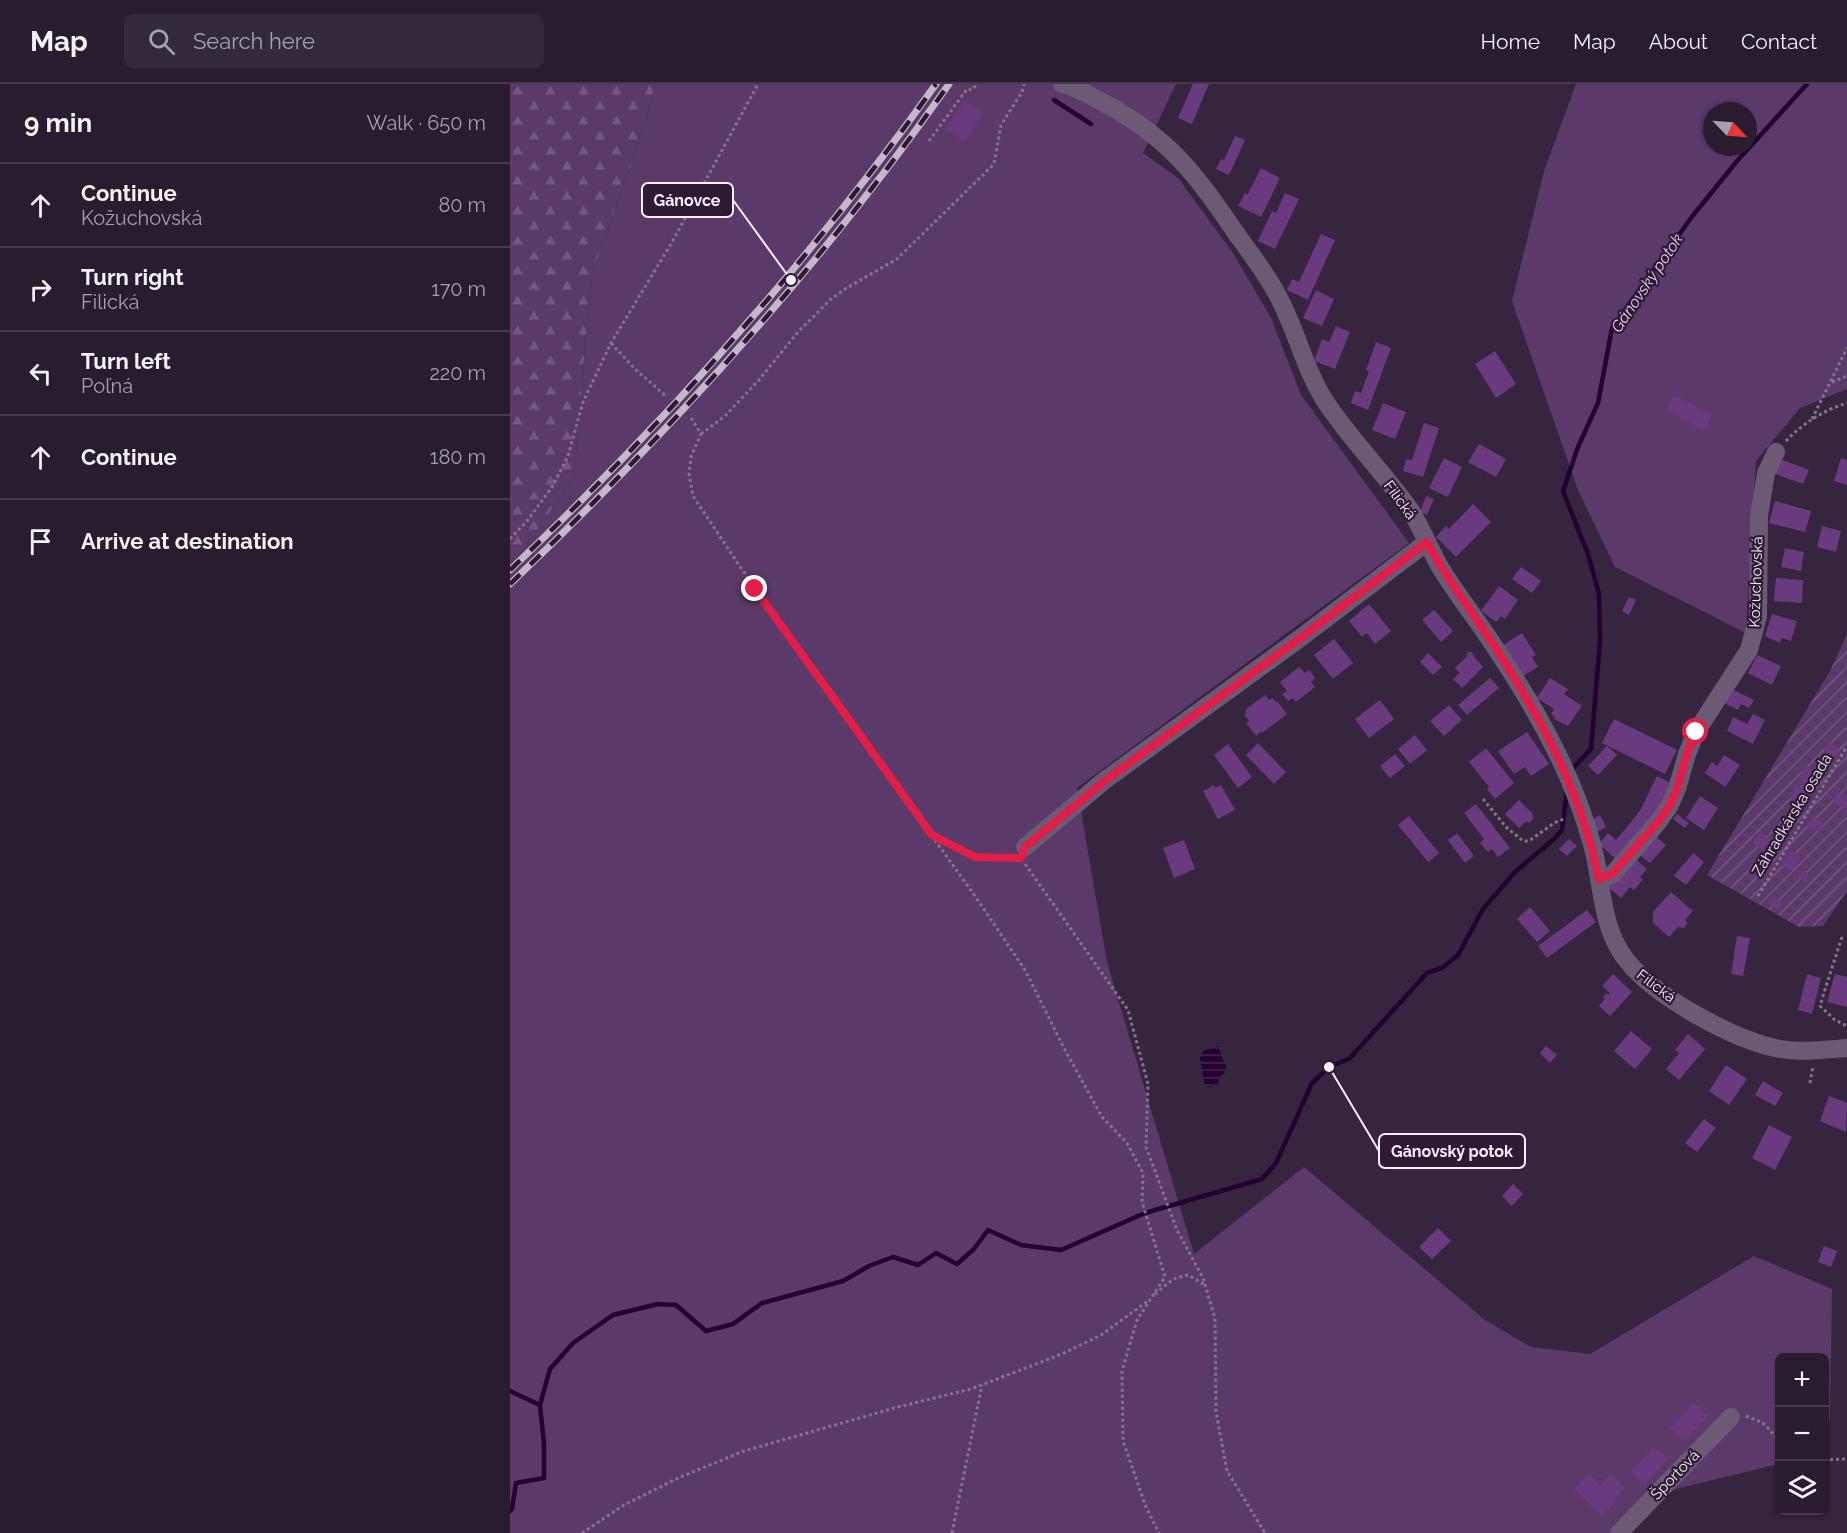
<!DOCTYPE html>
<meta charset="utf-8">
<style>
body{margin:0;font-family:Raleway,sans-serif;background:#34293a;color:#f1f3f6}
.controls{position:absolute;right:18px;bottom:18px;display:grid;overflow:hidden;border-radius:9px;box-shadow:0 2px 4px #0004}
.controls button{width:54px;height:54px;display:grid;place-items:center;padding:0;border:0;border-bottom:2px solid #443a4a;background:#281c2e;color:#f1f3f6;font:30px sans-serif}
.compass{position:absolute;left:1193px;top:18px;width:54px;height:54px;border-radius:50%;background:#281c2e;box-shadow:0 2px 4px #0004;rotate:115deg}
.stop{position:absolute;width:18px;height:18px;margin:-14px;border:4px solid #e11d48;border-radius:50%;background:#fff}
.stop.end{background:#e11d48;border-color:#fff;box-shadow:0 2px 6px #0008}
.list{margin:0;padding:0;list-style:none}
h2{display:flex;justify-content:space-between;align-items:center;height:78px;margin:0;padding:0 24px;font-size:26px}
h2 small{font-size:20px;font-weight:400;color:#a5a1aa}
.list li{display:grid;grid-template-columns:39px 1fr auto;gap:18px;align-items:center;box-sizing:border-box;height:84px;padding:0 24px;border-top:2px solid #443a4a}
.list b{display:block;font-size:22px;white-space:nowrap}
.list p{margin:0;font-size:20px;white-space:nowrap;color:#a5a1aa}
.list em{font-size:20px;font-style:normal;color:#a5a1aa}
.icon{flex:none;width:33px;height:33px;fill:none;stroke:currentColor;stroke-width:2;stroke-linecap:round;stroke-linejoin:round}
.map{position:relative;flex:none;width:1337px;height:1449px;overflow:hidden}
header{display:flex;align-items:center;gap:36px;box-sizing:border-box;height:84px;padding:0 30px;background:#281c2e;border-bottom:2px solid #443a4a}
header strong{font-size:28px}
nav{display:flex;gap:33px;margin-inline-start:auto;font-size:21px}
.search{width:420px;height:54px;background:#34293a;display:flex;align-items:center;gap:15px;box-sizing:border-box;padding:0 21px;border-radius:9px;color:#a5a1aa;font-size:22px}
main{display:flex}
aside{flex:1;background:#281c2e}
.map>svg:first-child{display:block}
.grass{fill:#5b3a6a;fill-rule:evenodd}
.forest{fill:url(#forest-firs)}
.garden{fill:url(#garden-furrows)}
.water{fill:url(#water-rules)}
.lines{fill:none;stroke-linecap:round;stroke-linejoin:round}
.stream{stroke:#230131;stroke-width:4.5}
.building{fill:#693a7d}
.path{stroke:#83748a;stroke-width:3;stroke-dasharray:3 3;stroke-linecap:butt}
.minor{stroke:#6c5975;stroke-width:18}
.rail-casing{stroke:#c4b8ca;stroke-width:7}
.rail{stroke:#2c1b33;stroke-width:4.5;stroke-dasharray:14;stroke-linecap:butt}
.route{stroke:#e11d48;stroke-width:8}
.labels{text-anchor:middle;dominant-baseline:central;stroke-width:4.5;stroke-linejoin:round;paint-order:stroke}
.street-label{font-size:15px;fill:#f8edfd;stroke:#2c1b33}
.water-label{font-size:16px;font-style:italic;fill:#e7cef4;stroke:#2c1b33}
.leader{fill:none;stroke:#f8edfd;stroke-width:2}
.callout-dot{fill:#f8edfd;stroke:#2c1b33;stroke-width:2}
.callout{fill:#2c1b33;stroke:#f8edfd;stroke-width:2}
.callout-label{font-size:16px;text-anchor:middle;font-weight:bold;fill:#f8edfd}
</style>
<header>
<strong>Map</strong>
<div class="search"><svg class="icon" aria-label="search" viewBox="0 0 24 24"><circle cx="10" cy="10" r="6"/><path d="M15 15l6 6"/></svg>Search here</div>
<nav><a>Home</a><a>Map</a><a>About</a><a>Contact</a></nav>
</header>
<main>
<aside>
<h2>9 min<small>Walk · 650 m</small></h2>
<ul class="list">
<li><svg class="icon" aria-label="ahead" viewBox="0 0 24 24"><path d="M12 20V5M6 11l6-6 6 6"/></svg><div><b>Continue</b><p>Kožuchovská</p></div><em>80 m</em></li>
<li><svg class="icon" aria-label="right" viewBox="0 0 24 24"><path d="M7 20v-9h11M14 6l5 5-5 5"/></svg><div><b>Turn right</b><p>Filická</p></div><em>170 m</em></li>
<li><svg class="icon" aria-label="left" viewBox="0 0 24 24"><path d="M17 20v-9H6M10 6l-5 5 5 5"/></svg><div><b>Turn left</b><p>Poľná</p></div><em>220 m</em></li>
<li><svg class="icon" aria-label="ahead" viewBox="0 0 24 24"><path d="M12 20V5M6 11l6-6 6 6"/></svg><div><b>Continue</b></div><em>180 m</em></li>
<li><svg class="icon" aria-label="arrive" viewBox="0 0 24 24"><path d="M6 21V4h12l-3 4 3 4H6"/></svg><div><b>Arrive at destination</b></div></li>
</ul>
</aside>
<div class="map">
<svg width="1337" height="1449" viewBox="0 0 1337 1449">
<defs>
<pattern id="forest-firs" width="22" height="20" patternUnits="userSpaceOnUse" patternTransform="scale(1.5)"><rect width="22" height="20" fill="#5b3a6a"/><path d="M5 1l3.5 6h-7zM16 11l3.5 6h-7z" fill="#735780"/></pattern>
<pattern id="garden-furrows" width="10" height="10" patternUnits="userSpaceOnUse" patternTransform="scale(1.5)"><rect width="10" height="10" fill="#5b3a6a"/><path d="M-1 1l2-2M0 10L10 0M9 11l2-2" fill="none" stroke="#735780"/></pattern>
<pattern id="water-rules" width="6" height="5" patternUnits="userSpaceOnUse" patternTransform="scale(1.5)"><rect width="6" height="5" fill="#230131"/><path d="M0 2.5h6" fill="none" stroke="#442650"/></pattern>
</defs>
<rect width="100%" height="100%" fill="#36253e"/>
<g class="grass">
<polygon points="146,0 666,0 633,69 668,94 723,169 761,234 791,311 899,459 567,704 597,878 684,1170 794,1083 975,1236 1021,1263 1080,1270 1244,1172 1322,1205 1320,1335 1315,1345 1314,1274 1270,1274 1269,1380 1149,1409 1107,1449 0,1449 0,485 64,393 81,192 133,47"/>
<path d="M1066 0H1337V305L1290 324 1246 377 1236 549 1105 483 1068 406 1002 217 1034 87ZM1202 27H1238V63H1202Z"/>
</g>
<polygon class="forest" points="0,0 146,0 133,47 81,192 64,393 0,485"/>
<polygon class="garden" points="1337,551 1337,807 1313,842 1289,843 1197,791 1320,587"/>
<path class="water" d="M708 962 716 983 714 990C709 992 708 995 708 1001L701 1003 695 1002 690 974 693 967Z"/>
<g class="lines">
<g class="stream">
<polyline points="544,16 581,40"/>
<polyline points="1062,690 1063,684 1081,665 1090,557 1089,510 1078,470 1053,407 1068,363 1088,319 1102,244 1181,134 1227,77 1297,0"/>
<polyline points="0,1307 30,1321"/>
<polyline points="0,1427 2,1425 6,1399 34,1394 34,1360 30,1321 40,1285 63,1259 103,1231 148,1220 166,1221 196,1247 223,1240 252,1219 333,1197 359,1182 383,1173 408,1181 426,1169 447,1180 464,1165 478,1146 511,1161 551,1166 635,1129 752,1095 766,1079 802,999 819,983 839,975 917,889 932,884 948,871 973,825 1005,788 1043,756 1052,746 1057,706"/>
</g>
</g>
<g class="building">
<polygon points="683,0 699,0 682,40 668,34"/>
<polygon points="455,16 473,29 454,57 435,45"/>
<polygon points="725,52 735,56 719,91 706,85 711,75 714,76"/>
<polygon points="751,84 770,94 751,133 728,122 735,109 738,110"/>
<polygon points="775,109 789,115 765,165 748,157 762,127 766,129"/>
<polygon points="811,150 825,156 798,216 777,206 782,195 789,198"/>
<polygon points="806,206 824,215 812,242 793,234"/>
<polygon points="826,242 840,248 825,285 804,277 812,255 819,258"/>
<polygon points="866,258 881,264 858,326 841,319 845,307 851,309 859,287 856,286"/>
<polygon points="985,267 1006,300 986,314 965,280"/>
<polygon points="1165,311 1202,332 1194,347 1156,326"/>
<polygon points="873,319 896,328 885,355 862,346"/>
<polygon points="914,339 929,344 913,393 893,387 896,375 902,376"/>
<polygon points="969,360 996,375 986,393 958,378"/>
<polygon points="934,374 952,383 938,413 919,404"/>
<polygon points="1331,374 1337,376 1337,401 1324,397"/>
<polygon points="1270,375 1299,386 1293,400 1265,390"/>
<polygon points="916,412 924,415 917,431 910,428"/>
<polygon points="1265,417 1301,427 1295,448 1259,439"/>
<polygon points="963,420 981,438 946,473 926,453 936,442 939,445"/>
<polygon points="1312,442 1331,447 1326,468 1307,463"/>
<polygon points="1275,464 1294,468 1291,487 1271,483"/>
<polygon points="1011,483 1031,497 1022,509 1002,495"/>
<polygon points="1266,494 1293,496 1292,519 1264,517"/>
<polygon points="989,502 1008,516 995,535 991,532 986,538 971,527"/>
<polygon points="1119,513 1126,516 1119,531 1112,527"/>
<polygon points="859,520 881,547 865,560 857,549 852,553 839,537"/>
<polygon points="924,526 943,547 931,558 912,536"/>
<polygon points="1262,530 1287,537 1281,557 1272,554 1270,559 1255,552"/>
<polygon points="1012,549 1026,571 1022,573 1028,583 1010,594 990,563"/>
<polygon points="824,555 843,579 823,595 804,571"/>
<polygon points="958,568 962,568 964,573 973,583 952,604 943,595 950,589 945,584 956,573"/>
<polygon points="918,569 932,583 923,591 910,578"/>
<polygon points="1247,571 1271,582 1262,601 1238,589"/>
<polygon points="789,583 795,589 799,586 805,594 801,598 805,603 786,618 783,614 778,617 772,610 777,607 770,598"/>
<polygon points="980,594 989,604 957,631 948,621"/>
<polygon points="1040,594 1058,605 1054,610 1072,622 1058,642 1044,635 1045,633 1041,630 1044,625 1027,614"/>
<polygon points="1222,605 1244,616 1239,624 1231,620 1228,626 1214,619"/>
<polygon points="755,611 759,616 762,614 766,618 767,617 777,630 752,649 751,648 746,652 736,639 739,637 734,631 737,629 735,626"/>
<polygon points="870,616 884,635 859,654 845,635"/>
<polygon points="939,621 952,636 934,652 920,637"/>
<polygon points="1243,630 1255,636 1243,660 1217,647 1223,633 1237,640"/>
<polygon points="1104,635 1167,666 1155,690 1092,659"/>
<polygon points="1017,648 1039,680 1021,692 1015,683 1004,690 988,667"/>
<polygon points="905,651 917,666 900,680 888,665"/>
<polygon points="1319,658 1329,665 1324,673 1314,666"/>
<polygon points="748,659 776,688 764,700 736,671"/>
<polygon points="718,660 742,693 728,704 704,671"/>
<polygon points="1097,662 1107,671 1088,691 1078,682"/>
<polygon points="976,664 1004,699 985,715 977,705 979,703 959,678"/>
<polygon points="885,670 895,682 880,694 870,682"/>
<polygon points="1214,671 1230,681 1215,703 1195,689 1202,678 1207,682"/>
<polygon points="1296,682 1310,690 1302,703 1288,695"/>
<polygon points="1147,692 1163,700 1147,733 1109,778 1089,760 1098,749 1106,756 1122,737 1131,725"/>
<polygon points="704,701 705,704 711,701 725,726 708,735 693,707"/>
<polygon points="1287,702 1301,710 1294,722 1281,714"/>
<polygon points="1328,708 1337,713 1337,725 1323,718"/>
<polygon points="1190,712 1208,724 1194,746 1176,734"/>
<polygon points="1009,716 1023,730 1022,732 1024,734 1019,739 1016,737 1009,744 995,730"/>
<polygon points="966,720 1000,764 988,773 982,765 978,768 970,759 974,755 954,729"/>
<polygon points="1167,730 1179,739 1175,744 1163,735"/>
<polygon points="1090,731 1096,743 1087,748 1081,736"/>
<polygon points="899,732 929,769 918,778 888,741"/>
<polygon points="1301,734 1313,740 1309,748 1297,742"/>
<polygon points="1249,748 1260,755 1253,766 1242,759"/>
<polygon points="947,749 964,772 955,779 938,756"/>
<polygon points="1144,751 1156,761 1140,779 1128,769"/>
<polygon points="1059,755 1067,762 1057,772 1049,765"/>
<polygon points="674,756 685,785 664,794 653,764"/>
<polygon points="1280,767 1291,773 1283,788 1272,781"/>
<polygon points="1183,769 1194,778 1176,801 1164,792"/>
<polygon points="1123,773 1137,785 1130,793 1133,795 1124,806 1120,803 1111,814 1098,803"/>
<polygon points="1291,787 1298,790 1297,793 1299,794 1297,797 1288,793"/>
<polygon points="1161,808 1183,827 1176,835 1177,840 1174,844 1168,843 1159,853 1143,839 1143,828"/>
<polygon points="1264,813 1273,819 1268,826 1259,820"/>
<polygon points="1020,823 1040,847 1027,858 1007,835"/>
<polygon points="1077,826 1086,838 1037,874 1028,862"/>
<polygon points="1227,852 1240,854 1233,892 1221,890"/>
<polygon points="1103,890 1122,908 1100,932 1089,922 1095,915 1093,913 1097,909 1098,911 1100,909 1092,902"/>
<polygon points="1297,890 1311,894 1302,930 1288,926"/>
<polygon points="1325,890 1337,893 1337,923 1317,918"/>
<polygon points="1121,947 1142,965 1125,985 1104,967"/>
<polygon points="1178,950 1195,965 1169,996 1156,985 1169,969 1165,966"/>
<polygon points="1036,962 1047,971 1040,979 1030,969"/>
<polygon points="1216,981 1237,995 1219,1021 1199,1007"/>
<polygon points="1253,997 1273,1009 1265,1022 1245,1011"/>
<polygon points="1319,1012 1337,1019 1336,1048 1310,1037"/>
<polygon points="1194,1035 1206,1044 1187,1068 1175,1059"/>
<polygon points="1259,1041 1282,1053 1265,1086 1242,1074"/>
<polygon points="1003,1100 1013,1110 1002,1122 992,1112"/>
<polygon points="928,1144 941,1157 922,1175 909,1163"/>
<polygon points="1314,1162 1327,1167 1321,1183 1308,1178"/>
<polygon points="1184,1319 1198,1332 1174,1357 1160,1344"/>
<polygon points="1144,1363 1158,1375 1134,1400 1121,1387"/>
<polygon points="1079,1390 1090,1401 1101,1390 1115,1404 1104,1415 1106,1417 1092,1432 1064,1405"/>
</g>
<g class="lines">
<g class="path">
<polyline points="419,57 457,5 462,6 467,0"/>
<polyline points="101,259 124,284 157,313"/>
<polyline points="1322,298 1337,292"/>
<polyline points="181,334 191,350 181,373 179,390 183,412 245,505 465,812 515,886 555,966 592,1033 617,1059 633,1089 632,1118 655,1193 627,1236 612,1287 613,1357 636,1423 649,1449"/>
<polyline points="1302,335 1337,264"/>
<polyline points="191,350 215,332 248,297 288,248 321,215 335,205 387,175 484,80 491,41 512,8 514,0"/>
<path d="M1276 357C1292 340 1314 326 1337 319"/>
<polyline points="0,455 17,437 42,403 58,372 73,318 101,259 161,160 248,0"/>
<polyline points="973,715 996,743 1013,757 1019,757 1044,739 1056,734"/>
<polyline points="422,751 465,773 503,774"/>
<polyline points="515,780 618,926 638,1000 636,1063 667,1146 693,1194 705,1234 706,1328 717,1387 755,1449"/>
<polyline points="1248,812 1337,662"/>
<polyline points="1332,853 1316,902 1310,922 1325,936 1337,942"/>
<polyline points="1300,999 1303,982"/>
<polyline points="645,1210 663,1195 678,1191 695,1201"/>
<polyline points="1236,1332 1253,1339 1270,1357"/>
<polyline points="1314,1376 1337,1375"/>
<polyline points="72,1449 114,1421 168,1394 234,1367 388,1323 461,1305 552,1270 591,1251 638,1217"/>
<polyline points="442,1449 472,1301"/>
</g>
<g class="minor">
<path d="M552 0C567 3 580 12 594 19 660 54 687 92 728 152 742 171 757 191 768 212 787 247 795 287 817 320 842 357 873 388 899 424 911 442 919 464 930 483 947 511 968 537 986 565 1009 599 1031 636 1049 673 1062 700 1074 731 1082 760 1093 799 1090 845 1118 878 1146 913 1221 954 1265 964 1288 969 1313 966 1337 964"/>
<polyline points="515,763 595,696 789,555 917,458"/>
<polyline points="1089,795 1103,790 1149,737 1160,721 1167,705 1177,670 1186,648 1239,566 1248,532 1249,432 1256,389 1266,368"/>
<polyline points="1109,1449 1221,1333"/>
</g>
<g class="rail-casing">
<g id="rail">
<path d="M0 486C157 337 301 176 426 0"/>
<path d="M0 500C161 347 311 182 439 0"/>
</g>
</g>
<use href="#rail" class="rail"/>
</g>
<g class="lines">
<path class="route" d="M245 505 422 751 465 773 511 774 515 763 596 696 789 555 917 458C937 496 964 530 987 566 1034 640 1071 708 1089 795L1102 790 1149 737 1160 721 1167 705 1177 670 1186 648"/>
</g>
<g class="labels">
<g class="street-label">
<text transform="translate(890 416) rotate(54)">Filická</text>
<text transform="translate(1246 498) rotate(-88)">Kožuchovská</text>
<text transform="translate(1282 731) rotate(-59)">Záhradkárska osada</text>
<text transform="translate(1146 902) rotate(37)">Filická</text>
<text transform="translate(1165 1391) rotate(-46)">Športová</text>
</g>
<g class="water-label">
<text transform="translate(1137 199) rotate(-56)">Gánovský potok</text>
</g>
</g>
<path class="leader" d="M281 196L223 116M819 983L869 1067"/>
<g class="callout-dot">
<circle cx="281" cy="196" r="6"/>
<circle cx="819" cy="983" r="6"/>
</g>
<g class="callout">
<rect x="132" y="99" width="91" height="34" rx="6"/>
<rect x="869" y="1050" width="146" height="34" rx="6"/>
</g>
<g class="callout-label">
<text x="177" y="122">Gánovce</text>
<text x="942" y="1073">Gánovský potok</text>
</g>
</svg>
<div class="controls">
<button>+</button>
<button>−</button>
<button><svg class="icon" aria-label="layers" viewBox="0 0 24 24"><path d="M12 4l9 5-9 5-9-5zM3 14l9 5 9-5"/></svg></button>
</div>
<svg class="compass" viewBox="-18 -18 36 36"><path d="M0-13l5 13h-10z" fill="#e53935"/><path d="M0 13l5-13h-10z" fill="#a5a1aa"/></svg>
<div class="stop" style="left:1186px;top:648px"></div>
<div class="stop end" style="left:245px;top:505px"></div>
</div>
</main>
